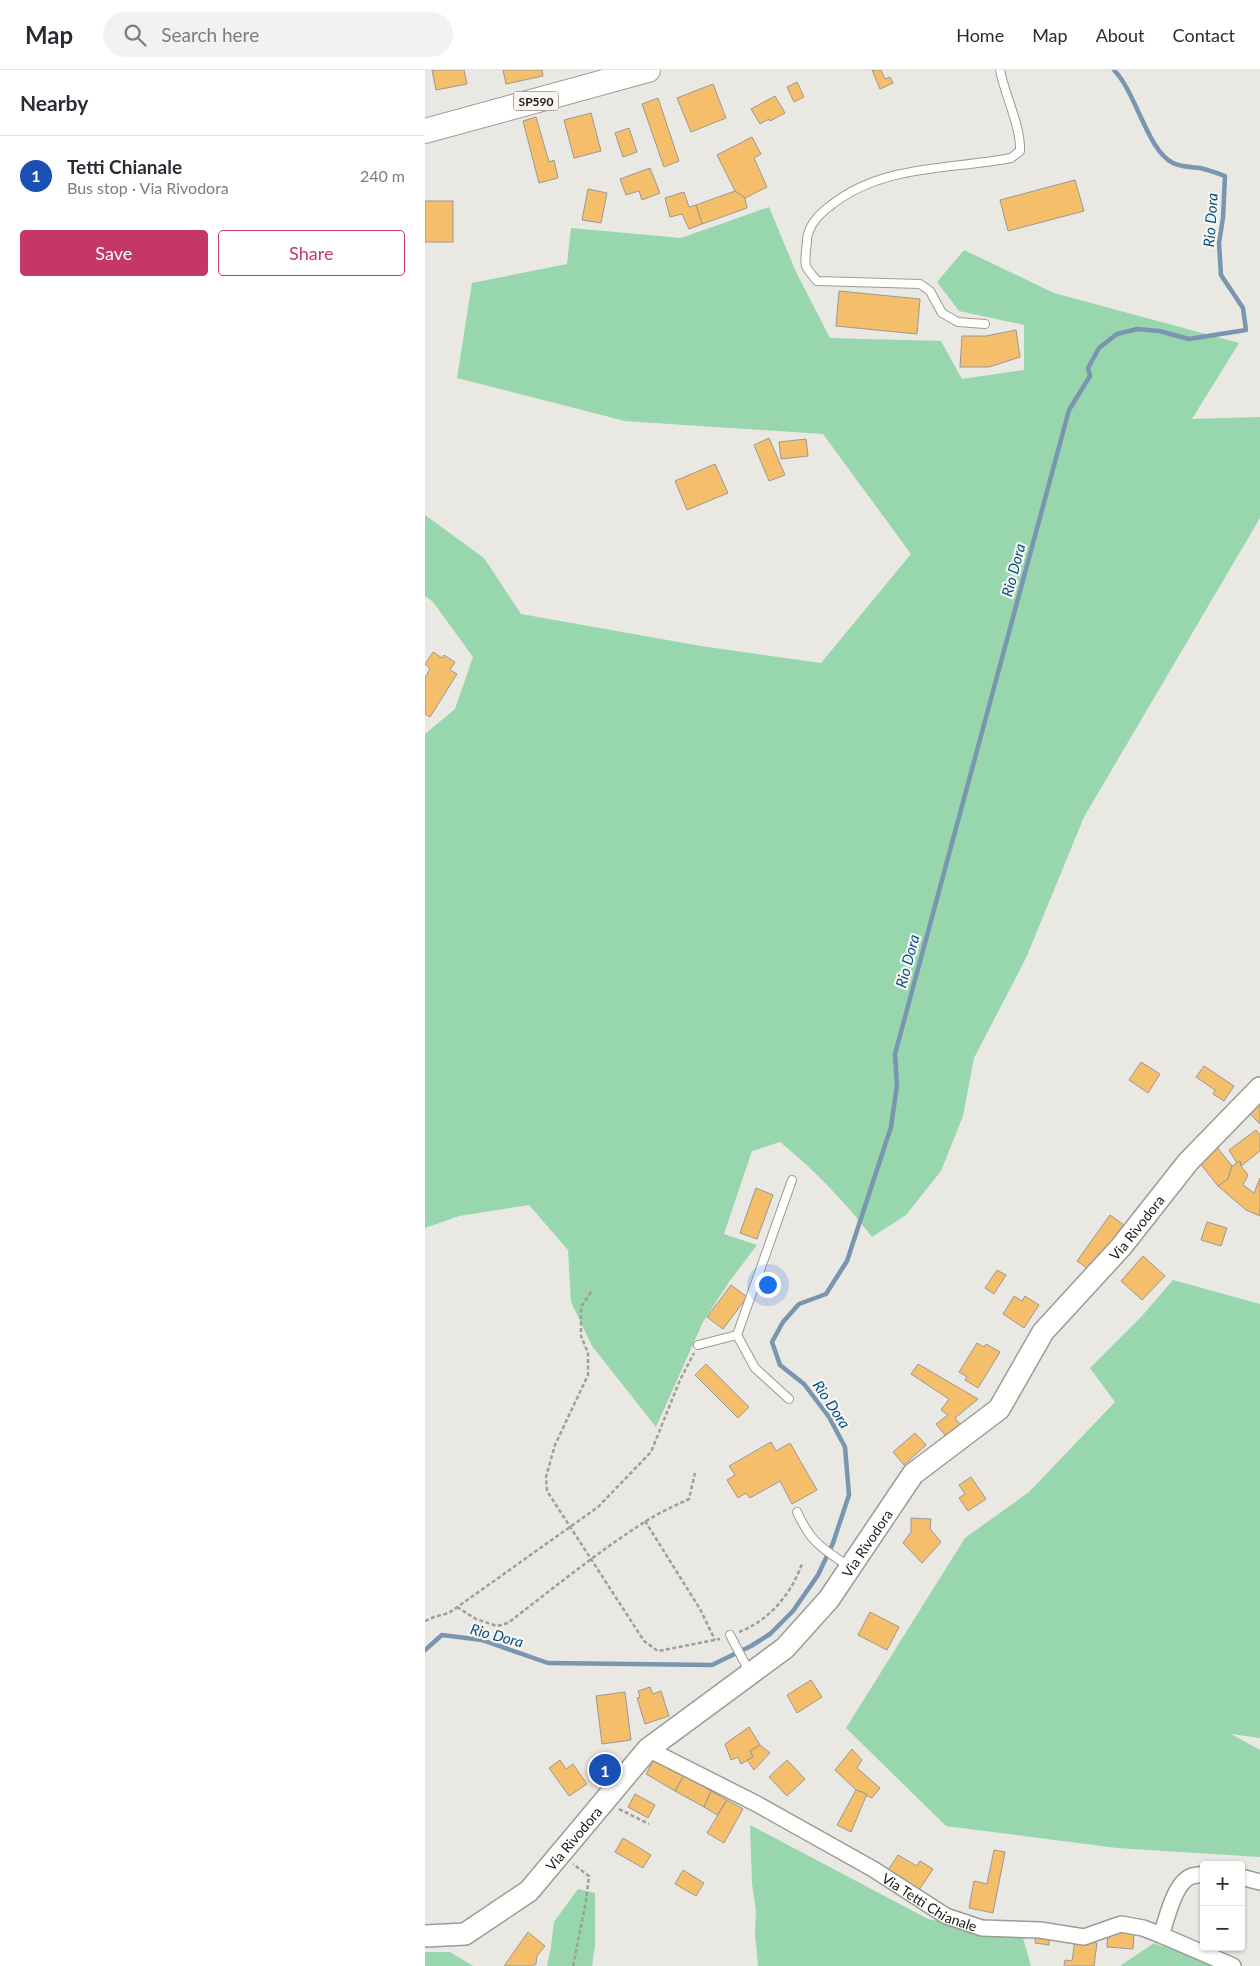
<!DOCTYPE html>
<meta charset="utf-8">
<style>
body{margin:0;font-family:Lato,sans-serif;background:#f2f2f3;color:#2b2b33}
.controls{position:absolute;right:15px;bottom:15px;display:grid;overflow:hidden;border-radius:5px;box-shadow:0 1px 4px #0004}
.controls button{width:45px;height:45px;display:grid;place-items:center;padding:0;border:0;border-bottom:1px solid #e1e1e2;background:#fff;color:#2b2b33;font:25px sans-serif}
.you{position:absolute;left:342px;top:1214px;width:18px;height:18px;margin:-12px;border:4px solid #fff;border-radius:50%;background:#1a73e8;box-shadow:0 0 0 8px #1a73e833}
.badge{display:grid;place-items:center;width:32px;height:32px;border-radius:50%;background:#c53764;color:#fff;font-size:16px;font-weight:700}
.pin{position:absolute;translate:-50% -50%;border:2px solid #fff;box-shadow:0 1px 5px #0006}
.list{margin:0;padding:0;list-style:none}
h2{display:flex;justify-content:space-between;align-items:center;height:65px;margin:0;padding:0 20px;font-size:21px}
h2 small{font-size:16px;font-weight:400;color:#7c7c81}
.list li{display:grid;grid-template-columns:32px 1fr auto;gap:15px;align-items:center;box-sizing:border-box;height:80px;padding:0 20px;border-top:1px solid #e1e1e2}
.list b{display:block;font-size:19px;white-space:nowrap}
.list p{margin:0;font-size:16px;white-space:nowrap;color:#7c7c81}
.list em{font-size:16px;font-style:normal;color:#7c7c81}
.actions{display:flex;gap:10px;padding:15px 20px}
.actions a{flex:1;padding:11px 0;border:1px solid #c53764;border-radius:5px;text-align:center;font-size:18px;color:#c53764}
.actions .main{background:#c53764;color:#fff}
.icon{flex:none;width:28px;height:28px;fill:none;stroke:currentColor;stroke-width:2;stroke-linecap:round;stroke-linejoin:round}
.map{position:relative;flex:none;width:835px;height:1896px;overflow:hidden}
header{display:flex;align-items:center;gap:30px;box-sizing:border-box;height:70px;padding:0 25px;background:#fff;border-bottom:1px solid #e1e1e2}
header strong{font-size:24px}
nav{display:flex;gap:28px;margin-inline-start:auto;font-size:18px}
.search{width:350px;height:45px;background:#f2f2f3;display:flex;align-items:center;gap:12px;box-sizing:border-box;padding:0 18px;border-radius:28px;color:#7c7c81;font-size:19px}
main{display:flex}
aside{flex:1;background:#fff}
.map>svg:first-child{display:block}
.green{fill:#98d6ae}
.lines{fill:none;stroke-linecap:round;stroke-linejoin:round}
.stream{stroke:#7995b0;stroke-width:4.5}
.building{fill:#f5be6b;stroke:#9c9893}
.lane-casing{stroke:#9c9b95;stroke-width:10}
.street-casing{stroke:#9c9b95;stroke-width:18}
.secondary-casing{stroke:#9c9b95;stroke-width:24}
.primary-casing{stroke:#9c9b95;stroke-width:26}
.path{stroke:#a09e99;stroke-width:2.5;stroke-dasharray:4 2.5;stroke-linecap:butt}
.lane{stroke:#fff;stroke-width:8}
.street{stroke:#fff;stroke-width:15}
.secondary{stroke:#fff;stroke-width:21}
.primary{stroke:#fff;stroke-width:24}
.labels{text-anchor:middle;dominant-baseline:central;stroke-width:4.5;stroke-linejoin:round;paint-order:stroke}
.shield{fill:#f8f6ef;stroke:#5f5d5a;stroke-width:1}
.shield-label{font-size:12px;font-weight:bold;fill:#1d1c1a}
.street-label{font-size:14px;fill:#1d1c1a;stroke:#f8f6ef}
.water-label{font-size:15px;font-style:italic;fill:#00518c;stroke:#f8f6ef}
</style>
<header>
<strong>Map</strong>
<div class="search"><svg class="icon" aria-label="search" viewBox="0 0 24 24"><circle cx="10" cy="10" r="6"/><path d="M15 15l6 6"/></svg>Search here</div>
<nav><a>Home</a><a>Map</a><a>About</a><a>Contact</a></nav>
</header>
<main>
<aside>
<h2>Nearby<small></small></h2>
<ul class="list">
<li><span class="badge" style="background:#1a4fb4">1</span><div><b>Tetti Chianale</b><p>Bus stop · Via Rivodora</p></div><em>240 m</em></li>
</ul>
<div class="actions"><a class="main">Save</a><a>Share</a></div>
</aside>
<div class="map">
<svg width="835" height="1896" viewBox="0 0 835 1896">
<rect width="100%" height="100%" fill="#eae8e2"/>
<g class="green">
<path d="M344 137 371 202 405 268 516 271 537 309 599 300V255L534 241 512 212 539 180 629 223 814 273 767 349 835 347V448L659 747 601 888 549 988 538 1046 516 1101 481 1145 447 1167C420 1132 390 1100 355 1072L327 1081 299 1164 332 1175 304 1212 278 1252 231 1357 167 1276 146 1232 143 1180 104 1135 34 1146 0 1158V664L30 639 48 587 8 532 0 526V445L59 488 96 544 276 576 396 593 486 484 398 364 200 351 32 308 47 213 142 194 146 158 256 168Z"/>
<polygon points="748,1210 835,1234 835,1668 806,1664 835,1680 835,1787 692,1778 521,1756 421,1658 540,1468 604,1422 690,1332 665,1298 716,1247"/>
<polygon points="325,1755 503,1849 598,1868 606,1896 333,1896 330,1863 331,1840 327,1814"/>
<polygon points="153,1819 170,1823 170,1875 167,1896 122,1896 126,1877 129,1852"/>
<polygon points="729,1873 796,1896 695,1896"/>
<polygon points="0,1882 25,1882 48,1896 0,1896"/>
</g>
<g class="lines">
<path class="stream" d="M0 1580 17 1565 57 1570 123 1593 287 1595 326 1576 345 1564 368 1541 393 1505 408 1473 424 1425 420 1377 404 1347 379 1314 355 1295 347 1272 358 1252 374 1234 401 1224 422 1191 466 1057 472 1015 470 984 644 340 665 306 663 298 674 278 692 264 712 259 734 261 764 269 821 260 818 238 796 205 794 173 798 148 800 106C792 103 783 100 775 98 767 97 755 97 748 93 722 80 712 24 689 0"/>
</g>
<g class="building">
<polygon points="7,0 39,0 42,14 11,20"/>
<polygon points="78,0 117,0 118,6 81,14"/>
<polygon points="447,0 456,0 460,9 465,7 468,13 455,19"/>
<polygon points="372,12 379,27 369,32 362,17"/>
<polygon points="288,14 301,48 266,62 252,28"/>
<polygon points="350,26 360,43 345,51 344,49 335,54 326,39"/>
<polygon points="233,28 254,91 239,97 217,34"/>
<polygon points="166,43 176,81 149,88 139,50"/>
<polygon points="111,47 124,92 129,90 133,108 114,113 98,51"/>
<polygon points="204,58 212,82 198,87 190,63"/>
<polygon points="327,67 336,84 329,88 342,117 320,128 310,121 292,85"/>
<polygon points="225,98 235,123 217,130 214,121 201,125 195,109"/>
<polygon points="650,110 659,141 583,161 575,130"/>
<polygon points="163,119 182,123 176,153 157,150"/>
<polygon points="310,121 320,128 322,138 277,154 271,135"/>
<polygon points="259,122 264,137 271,135 277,154 264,159 257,144 245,147 240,128"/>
<rect x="0" y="131" width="28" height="41"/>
<polygon points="414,221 495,229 492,264 411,256"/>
<polygon points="591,260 595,287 564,297 535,297 537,266 561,266"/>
<polygon points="344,368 360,405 344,411 329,375"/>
<polygon points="381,369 383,386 356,389 354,372"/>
<polygon points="290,394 303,423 262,440 250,411"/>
<polygon points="8,582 17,588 19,585 30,592 25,600 32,604 5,647 0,644 0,608 5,599 0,594"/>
<polygon points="716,992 735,1004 723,1023 704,1010"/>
<polygon points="779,996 809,1016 799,1031 788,1024 790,1020 771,1007"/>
<polygon points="835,1033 835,1054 825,1044"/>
<polygon points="831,1060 835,1065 835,1081 816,1096 815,1091 812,1093 804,1080"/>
<polygon points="787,1071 807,1096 803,1109 793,1116 771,1088"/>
<polygon points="815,1091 816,1096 823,1105 818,1115 829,1123 835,1108 835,1146 821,1140 793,1116 803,1109 807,1096"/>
<polygon points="331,1118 348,1125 332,1169 315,1163"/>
<polygon points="685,1145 699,1155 666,1201 652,1191"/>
<polygon points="782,1152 802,1158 796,1176 776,1170"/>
<polygon points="718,1186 740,1206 717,1230 696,1211"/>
<polygon points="572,1200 581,1205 569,1224 560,1218"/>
<polygon points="306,1215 322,1227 298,1259 282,1247"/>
<polygon points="589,1226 597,1231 600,1226 614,1235 599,1258 578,1244"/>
<polygon points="552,1273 559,1277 561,1274 575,1282 553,1318 540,1310 542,1307 534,1302"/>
<polygon points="281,1294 324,1337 313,1348 270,1305"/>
<polygon points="493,1294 553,1329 530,1348 535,1354 521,1366 511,1354 523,1345 516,1340 524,1329 486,1304"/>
<polygon points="490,1363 501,1375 479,1395 468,1382"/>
<polygon points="346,1372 351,1381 365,1373 392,1420 367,1434 355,1411 325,1428 321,1423 313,1428 302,1410 310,1405 304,1396"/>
<polygon points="546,1407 561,1429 543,1441 534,1428 540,1424 534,1415"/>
<polygon points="486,1448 506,1449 505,1459 516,1472 497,1493 478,1473 486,1462"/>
<polygon points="445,1542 474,1557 462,1580 433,1565"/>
<polygon points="386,1610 397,1627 372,1643 362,1625"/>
<polygon points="225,1617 228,1624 236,1621 244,1646 220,1654 212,1628 215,1627 213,1621"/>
<polygon points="200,1622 206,1670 177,1674 171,1626"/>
<polygon points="324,1657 335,1675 325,1681 328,1687 316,1694 313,1687 306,1690 300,1674"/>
<polygon points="335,1675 345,1683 329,1700 322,1690 328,1687 325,1681"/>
<polygon points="427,1679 437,1690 432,1698 455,1718 447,1728 431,1720 410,1700"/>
<polygon points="229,1689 259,1705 250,1721 221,1704"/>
<polygon points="135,1690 141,1699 148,1694 162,1714 144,1726 124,1698"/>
<polygon points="362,1690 380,1709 362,1726 344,1707"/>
<polygon points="259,1705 286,1721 279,1737 250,1721"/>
<polygon points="431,1720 442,1724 426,1762 412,1755"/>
<polygon points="286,1721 302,1730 292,1745 279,1737"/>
<polygon points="210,1724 230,1735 223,1748 203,1737"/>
<polygon points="302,1730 318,1739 299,1773 282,1763"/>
<polygon points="198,1768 226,1785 218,1798 190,1782"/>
<polygon points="569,1780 580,1782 568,1843 544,1838 549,1811 562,1814"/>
<polygon points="473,1785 492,1796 495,1791 508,1799 494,1820 463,1800"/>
<polygon points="258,1800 279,1813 271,1826 250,1814"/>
<polygon points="683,1861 709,1863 708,1879 682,1877"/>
<polygon points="103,1862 120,1876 112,1886 111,1894 107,1896 79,1896"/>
<polygon points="611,1862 625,1864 624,1875 610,1873"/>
<polygon points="650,1870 672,1873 669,1896 639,1896 640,1890 647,1891"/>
</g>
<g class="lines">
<g class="lane-casing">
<g id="lane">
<path d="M560 254 533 252 517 243 505 221 495 214 392 211C389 207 383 201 381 196 379 189 382 177 382 169 384 155 394 144 405 136 457 94 524 100 586 88L595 81C596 56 580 26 575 0"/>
<polyline points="312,1265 367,1110"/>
<polyline points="273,1275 312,1265 330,1298 364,1329"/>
<path d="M372 1442C387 1474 396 1477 423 1496"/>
<polyline points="305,1565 325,1603"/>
</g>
</g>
<g class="street-casing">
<g id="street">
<path id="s1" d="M223 1679 332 1734 448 1799 521 1846 557 1858 615 1860 659 1867 696 1854 718 1858 736 1865 808 1896"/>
<polyline points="816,1807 835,1812"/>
<path d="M736 1865C742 1849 749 1812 767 1806 770 1805 775 1805 779 1804"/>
</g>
</g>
<g class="secondary-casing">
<g id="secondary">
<path id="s2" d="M0 1866 40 1864 104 1821 223 1679 360 1578 404 1529 488 1404 574 1339 618 1262 696 1177 763 1092 835 1018"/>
</g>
</g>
<g class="primary-casing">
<polyline id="primary" points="0,61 223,0"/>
</g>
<g class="path">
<polyline points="166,1222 156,1237 156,1266 163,1283 163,1305 130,1375 121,1407 122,1421 219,1571 233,1581 295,1569"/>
<polyline points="220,1451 275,1539 290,1570"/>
<path d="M32 1537 51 1549 72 1556 83 1553C130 1517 176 1479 226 1448 238 1441 251 1435 264 1429L270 1403"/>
<polyline points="0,1551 9,1547 24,1543 173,1437 226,1382 255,1310 269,1283"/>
<path d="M314 1562C345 1550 366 1524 377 1494"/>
<polyline points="194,1739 224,1754"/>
<polyline points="148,1896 161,1831 164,1806 148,1794"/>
</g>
<use href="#lane" class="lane"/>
<use href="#street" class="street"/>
<use href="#secondary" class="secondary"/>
<use href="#primary" class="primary"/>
</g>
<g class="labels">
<rect class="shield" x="88.5" y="21.5" width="45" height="19" rx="4"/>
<g class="shield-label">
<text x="111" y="31">SP590</text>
</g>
<g class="street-label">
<text stroke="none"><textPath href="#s2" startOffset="1026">Via Rivodora</textPath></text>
<text stroke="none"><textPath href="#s2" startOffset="606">Via Rivodora</textPath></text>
<text stroke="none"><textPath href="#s2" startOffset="186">Via Rivodora</textPath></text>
<text stroke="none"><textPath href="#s1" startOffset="321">Via Tetti Chianale</textPath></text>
</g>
<g class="water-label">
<text transform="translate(785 150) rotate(-86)">Rio Dora</text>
<text transform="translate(588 500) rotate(-75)">Rio Dora</text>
<text transform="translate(482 891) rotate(-75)">Rio Dora</text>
<text transform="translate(407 1334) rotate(56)">Rio Dora</text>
<text transform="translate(72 1565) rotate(15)">Rio Dora</text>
</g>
</g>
</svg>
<div class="controls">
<button>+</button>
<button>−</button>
</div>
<div class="you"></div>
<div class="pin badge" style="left:180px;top:1700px;background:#1a4fb4">1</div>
</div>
</main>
